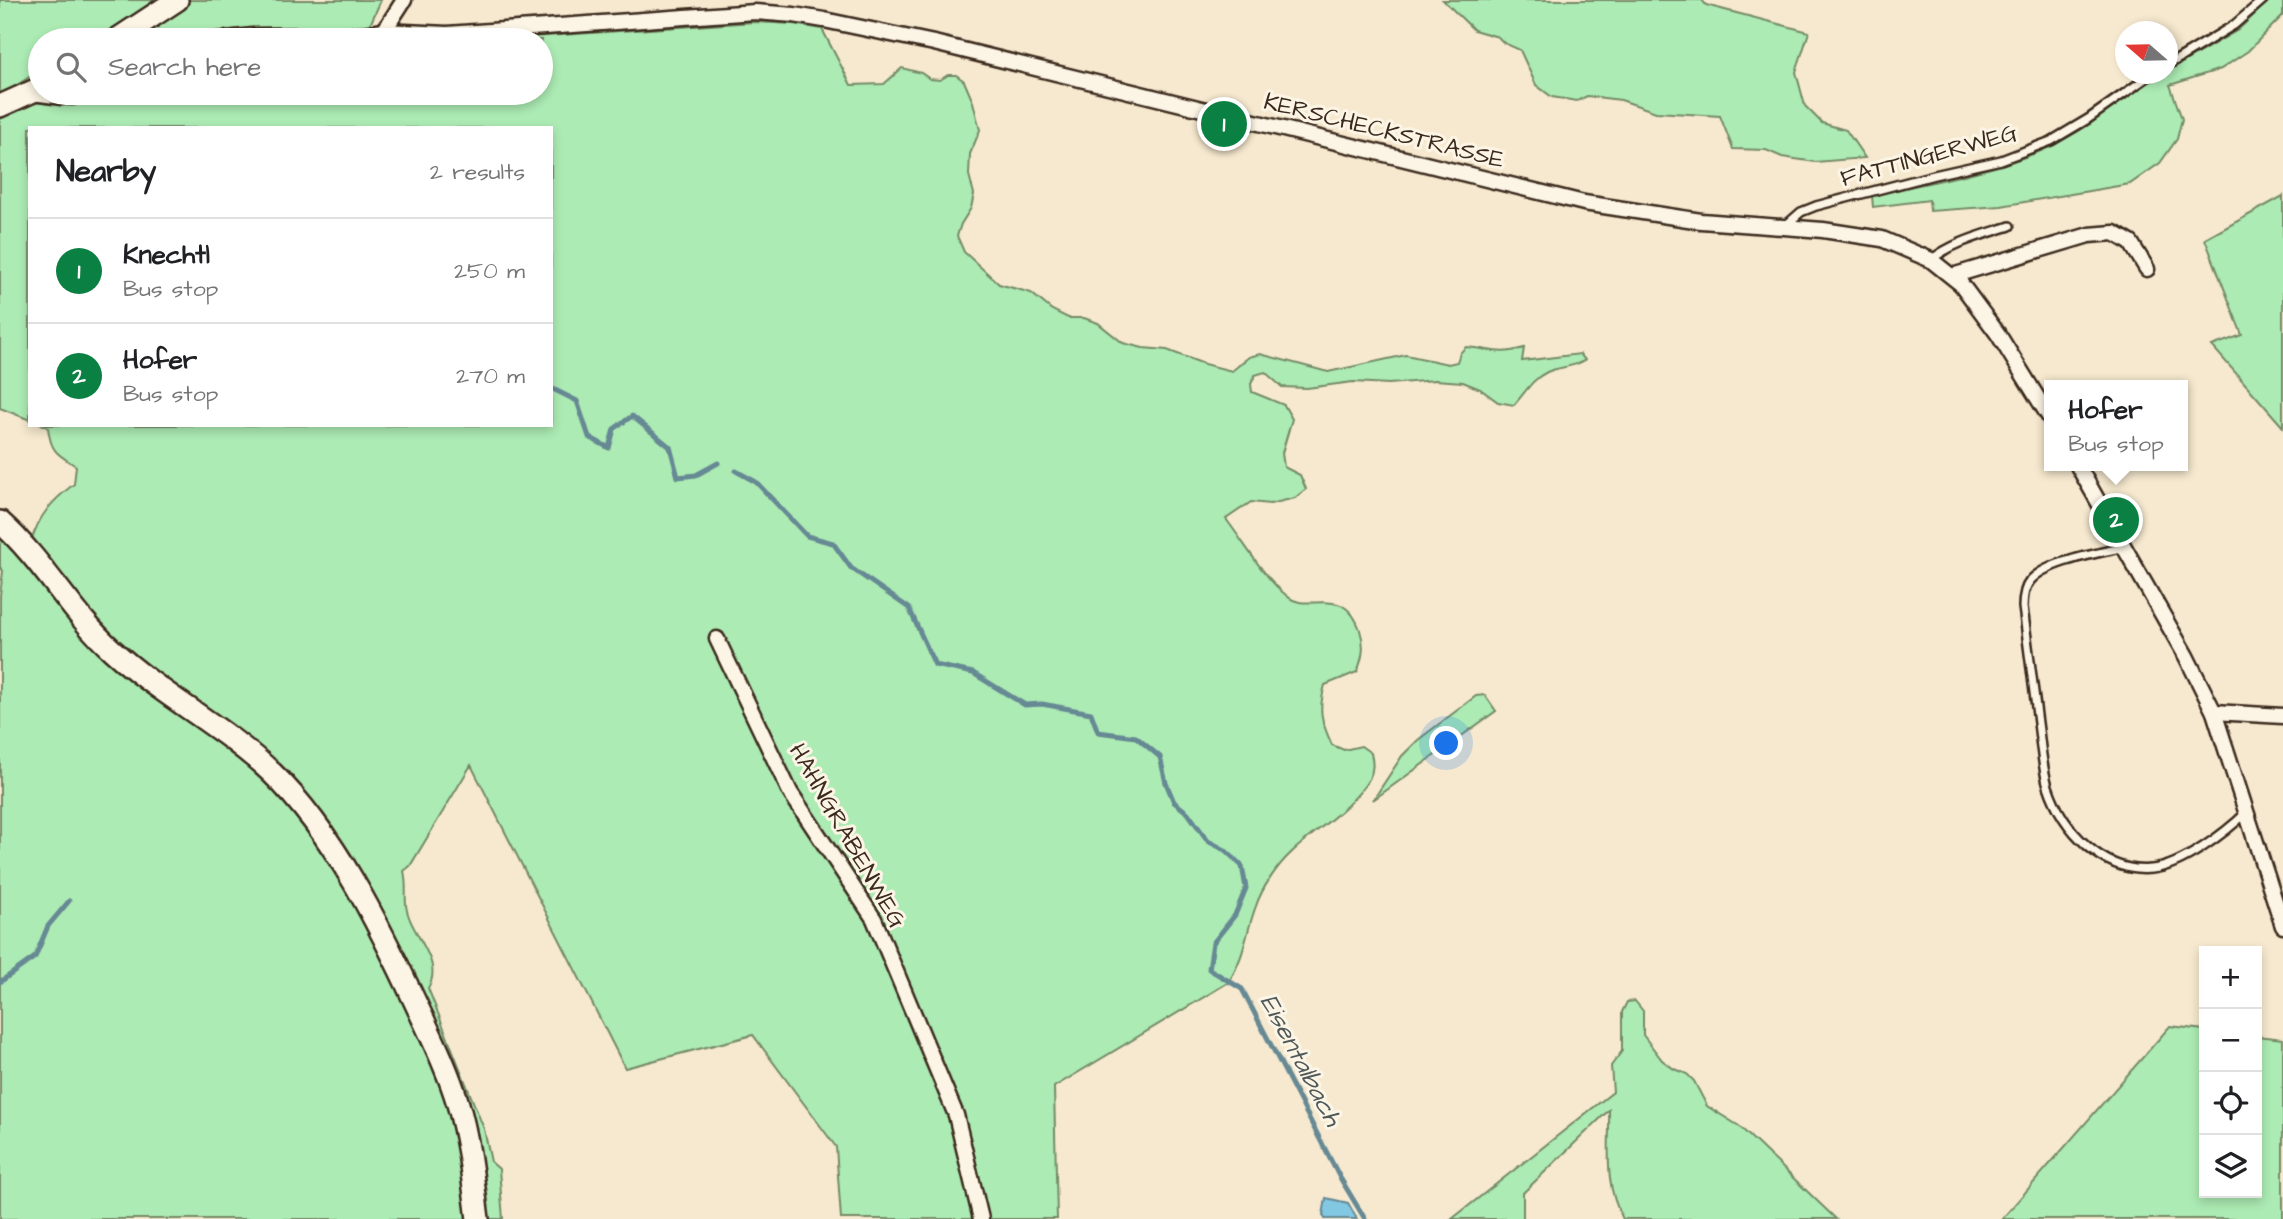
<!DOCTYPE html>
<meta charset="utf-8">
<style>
body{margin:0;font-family:"Architects Daughter",sans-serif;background:#f2f2f2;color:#202124}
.controls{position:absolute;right:21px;bottom:21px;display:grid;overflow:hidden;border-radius:0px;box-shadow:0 4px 10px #0003}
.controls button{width:63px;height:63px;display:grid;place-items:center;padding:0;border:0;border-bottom:2px solid #e0e0e0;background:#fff;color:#202124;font:35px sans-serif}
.compass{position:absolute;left:2115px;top:21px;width:63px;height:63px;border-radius:50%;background:#fff;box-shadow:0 4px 10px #0003;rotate:290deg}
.you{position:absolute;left:1447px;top:744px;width:24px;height:24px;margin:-18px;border:5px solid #fff;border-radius:50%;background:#1a73e8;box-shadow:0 0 0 10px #1a73e833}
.badge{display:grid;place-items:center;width:46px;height:46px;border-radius:50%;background:#0b8043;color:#fff;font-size:23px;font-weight:700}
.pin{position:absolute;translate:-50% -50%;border:4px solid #fff;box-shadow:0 2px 7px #0006}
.popup{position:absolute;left:2044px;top:380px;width:144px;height:91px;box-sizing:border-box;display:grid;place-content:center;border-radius:0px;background:#fff;filter:drop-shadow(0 2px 5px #0005);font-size:23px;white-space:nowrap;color:#757577}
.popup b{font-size:26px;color:#202124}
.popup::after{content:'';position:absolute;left:50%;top:100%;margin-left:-14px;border:14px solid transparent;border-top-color:#fff}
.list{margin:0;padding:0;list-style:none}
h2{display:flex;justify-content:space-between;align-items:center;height:91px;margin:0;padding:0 28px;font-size:30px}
h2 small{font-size:23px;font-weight:400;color:#757577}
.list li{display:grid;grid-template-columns:46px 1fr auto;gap:21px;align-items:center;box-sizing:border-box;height:105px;padding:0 28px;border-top:2px solid #e0e0e0}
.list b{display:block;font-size:26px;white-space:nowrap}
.list p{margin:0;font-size:23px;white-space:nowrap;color:#757577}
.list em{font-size:23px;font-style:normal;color:#757577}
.icon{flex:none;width:38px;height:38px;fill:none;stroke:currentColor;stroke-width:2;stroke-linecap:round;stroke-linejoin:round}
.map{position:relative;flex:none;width:2283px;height:1219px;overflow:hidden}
.search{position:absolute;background:#fff;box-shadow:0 4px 10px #0003;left:28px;top:28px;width:525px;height:77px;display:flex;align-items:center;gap:18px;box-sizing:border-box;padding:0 24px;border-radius:38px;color:#757577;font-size:26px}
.panel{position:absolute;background:#fff;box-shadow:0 4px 10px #0003;left:28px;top:126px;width:525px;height:301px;border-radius:0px}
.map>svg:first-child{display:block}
.green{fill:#acebb3;stroke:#748a68;stroke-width:2}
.water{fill:#82c8e3;stroke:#668994;stroke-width:2}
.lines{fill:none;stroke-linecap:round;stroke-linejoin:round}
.stream{stroke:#668994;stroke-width:5}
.lane-casing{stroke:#3b2a1e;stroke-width:12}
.street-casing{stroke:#3b2a1e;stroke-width:19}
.secondary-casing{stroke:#3b2a1e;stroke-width:26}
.lane{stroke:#fcf5e5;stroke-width:7}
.street{stroke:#fcf5e5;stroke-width:14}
.secondary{stroke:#fcf5e5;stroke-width:21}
.labels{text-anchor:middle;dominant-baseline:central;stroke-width:6;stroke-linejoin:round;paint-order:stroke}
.street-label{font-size:24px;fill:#3b2a1e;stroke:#fcf5e5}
.water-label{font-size:26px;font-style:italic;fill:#505959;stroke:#fcf5e5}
</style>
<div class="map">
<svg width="2283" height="1219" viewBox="0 0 2283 1219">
<rect width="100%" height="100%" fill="#f6e9cf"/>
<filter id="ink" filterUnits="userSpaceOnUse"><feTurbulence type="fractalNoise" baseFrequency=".0143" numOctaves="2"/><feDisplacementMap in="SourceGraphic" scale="14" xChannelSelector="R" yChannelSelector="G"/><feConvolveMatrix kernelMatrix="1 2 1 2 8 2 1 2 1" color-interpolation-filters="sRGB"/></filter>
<g filter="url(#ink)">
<g class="green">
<polygon points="0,0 381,0 370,25 164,40 40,40 40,70 0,96"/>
<polygon points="1443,0 1702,0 1706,5 1809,32 1796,72 1805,106 1822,123 1846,130 1865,158 1815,162 1782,157 1766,150 1733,149 1720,116 1656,112 1621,100 1587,96 1577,101 1552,97 1536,85 1520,50 1504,43 1498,37 1474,30"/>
<path d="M2270 0H2283V15L2248 51 2221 69 2170 85 2182 119 2177 139 2160 163 2130 184 2001 206 1930 211 1929 200 1873 207 1872 196C1931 181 2001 171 2054 145 2067 138 2080 131 2091 123 2109 111 2148 74 2168 74V71L2238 30Z"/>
<path d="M755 22 793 24 822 29 851 85 884 84 902 68 921 73 930 79 940 80 948 75H956L964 81 973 102 980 130 970 154 969 175 974 194 971 208 961 224 957 236 964 252 999 284 1031 293 1052 310 1068 318H1084L1098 323 1123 343 1143 348 1167 350 1204 364 1232 371 1249 357 1260 354 1328 372 1406 355 1448 364 1457 362 1460 353 1466 347C1492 349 1497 356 1524 348L1522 361 1580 354 1585 360C1573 368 1560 366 1547 372 1532 379 1525 393 1514 405L1498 402 1480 389 1463 382 1435 380 1389 384 1353 382 1307 388 1282 387 1265 372 1255 375 1251 384 1252 392 1284 405 1292 419 1282 453 1284 467 1300 475 1306 489 1295 498 1270 504 1251 502 1226 519C1245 544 1263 576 1287 596 1308 615 1343 582 1360 630 1365 646 1363 657 1357 672L1325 685C1318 710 1321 721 1332 745L1344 750 1361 746 1371 753C1373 762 1374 770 1369 779 1351 809 1316 829 1291 853 1277 866 1262 888 1256 906 1245 935 1246 953 1229 982L1054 1087 1057 1219H841L836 1147 753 1035 625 1068 471 765 410 866 404 871C407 884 405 893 406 905 409 934 445 960 428 988L484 1129 491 1162 499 1169 503 1219H486L473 1134 332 836 119 646 31 542C39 515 52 501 74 484L76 466C57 454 51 452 48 428L43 425H551V128H30V420L0 408V119L32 102 73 106 109 93H541V40H484Z"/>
<polygon points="2283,196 2283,427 2212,346 2242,335 2205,239"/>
<polygon points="0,531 233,749 297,811 367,921 452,1106 471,1219 0,1219 0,595 3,571 0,567"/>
<polygon points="1485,695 1496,711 1373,800 1402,756 1418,740 1476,696"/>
<path d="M1635 1001 1643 1011V1035L1662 1060 1674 1069 1687 1074 1694 1081 1707 1106 1739 1126 1836 1219H1623C1603 1183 1610 1148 1609 1110L1523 1193V1219H1452L1613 1092 1611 1066 1622 1051V1012L1627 1002Z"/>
<polygon points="2170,1026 2204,1030 2204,1193 2257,1193 2257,1036 2283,1039 2283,1219 2002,1219"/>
</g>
<polygon class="water" points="1326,1198 1348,1203 1357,1219 1325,1219 1323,1215"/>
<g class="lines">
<g class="stream">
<polyline points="551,388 577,401 589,437 609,448 614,429 632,416 670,447 678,477 696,475 718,463"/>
<polyline points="736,471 756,482 807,536 833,543 851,568 909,608 935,665 973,673 1025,705 1042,704 1091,713 1098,732 1136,737 1160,757 1166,783 1174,802 1188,813 1208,841 1225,850 1242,866 1246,888 1235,915 1213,943 1209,969 1242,989 1339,1176 1365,1219"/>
<polyline points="0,982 35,957 48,926 69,901"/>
</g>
<g class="lane-casing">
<g id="lane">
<polyline points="2168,65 2234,25 2263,0"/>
<polyline points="1785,226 1801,212 1816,206 1934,175 2001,160 2051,141 2088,119 2152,74"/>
<path d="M1931 260C1953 242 1983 235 2010 226"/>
<path d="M2125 547C2100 553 2046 561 2030 581 2024 588 2023 598 2023 607 2028 646 2033 685 2038 723 2041 744 2042 766 2048 786 2062 829 2103 874 2152 869 2182 866 2225 833 2247 812"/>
</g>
</g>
<g class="street-casing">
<g id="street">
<polyline points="384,31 404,0"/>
<polyline points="217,40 253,36 355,35 384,31 447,34 755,12 794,15 824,20 934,43 1584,203 1701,221 1823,230 1882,239 1931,260 1961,284 1998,334 2050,418"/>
<polyline points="33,93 62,97 84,93"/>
<polyline points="1952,276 2089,235 2114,233 2131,243 2147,269"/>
<polyline points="2078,466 2186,656 2214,712 2283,926"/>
<polyline points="717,639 790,792 874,919 956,1115 981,1219"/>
<polyline points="2214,712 2283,716"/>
</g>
</g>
<g class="secondary-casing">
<g id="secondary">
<polyline points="116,40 177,0"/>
<polyline points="0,106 40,88"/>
<path d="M0 522C43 560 70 612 112 650 161 695 223 726 272 773 335 834 380 927 417 1006 432 1038 448 1070 458 1104 469 1141 473 1181 478 1219"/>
</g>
</g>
<use href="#lane" class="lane"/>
<use href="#street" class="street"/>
<use href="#secondary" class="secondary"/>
</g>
</g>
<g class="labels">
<g class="street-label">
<text transform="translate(1384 131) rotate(14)">KERSCHECKSTRASSE</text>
<text transform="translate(1929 156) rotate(-15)">FATTINGERWEG</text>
<text transform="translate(847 836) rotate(60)">HAHNGRABENWEG</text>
</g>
<g class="water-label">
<text transform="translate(1301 1060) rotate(62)">Eisentalbach</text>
</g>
</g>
</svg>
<div class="controls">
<button>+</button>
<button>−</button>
<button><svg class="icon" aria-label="locate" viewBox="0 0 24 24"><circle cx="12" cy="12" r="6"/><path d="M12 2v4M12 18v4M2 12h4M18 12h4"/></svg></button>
<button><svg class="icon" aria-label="layers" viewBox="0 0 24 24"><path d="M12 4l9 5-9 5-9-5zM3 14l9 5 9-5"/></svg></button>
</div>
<svg class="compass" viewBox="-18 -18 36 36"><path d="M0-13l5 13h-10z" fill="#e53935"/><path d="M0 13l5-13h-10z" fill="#757577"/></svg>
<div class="you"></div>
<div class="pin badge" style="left:1224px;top:124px">1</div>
<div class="pin badge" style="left:2116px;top:520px">2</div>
<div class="popup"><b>Hofer</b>Bus stop</div>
<div class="search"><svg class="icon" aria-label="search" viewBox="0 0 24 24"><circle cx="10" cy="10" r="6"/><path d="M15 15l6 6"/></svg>Search here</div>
<section class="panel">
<h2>Nearby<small>2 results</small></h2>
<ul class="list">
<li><span class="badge">1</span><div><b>Knechtl</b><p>Bus stop</p></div><em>250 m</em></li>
<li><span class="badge">2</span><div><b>Hofer</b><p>Bus stop</p></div><em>270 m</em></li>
</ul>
</section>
</div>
